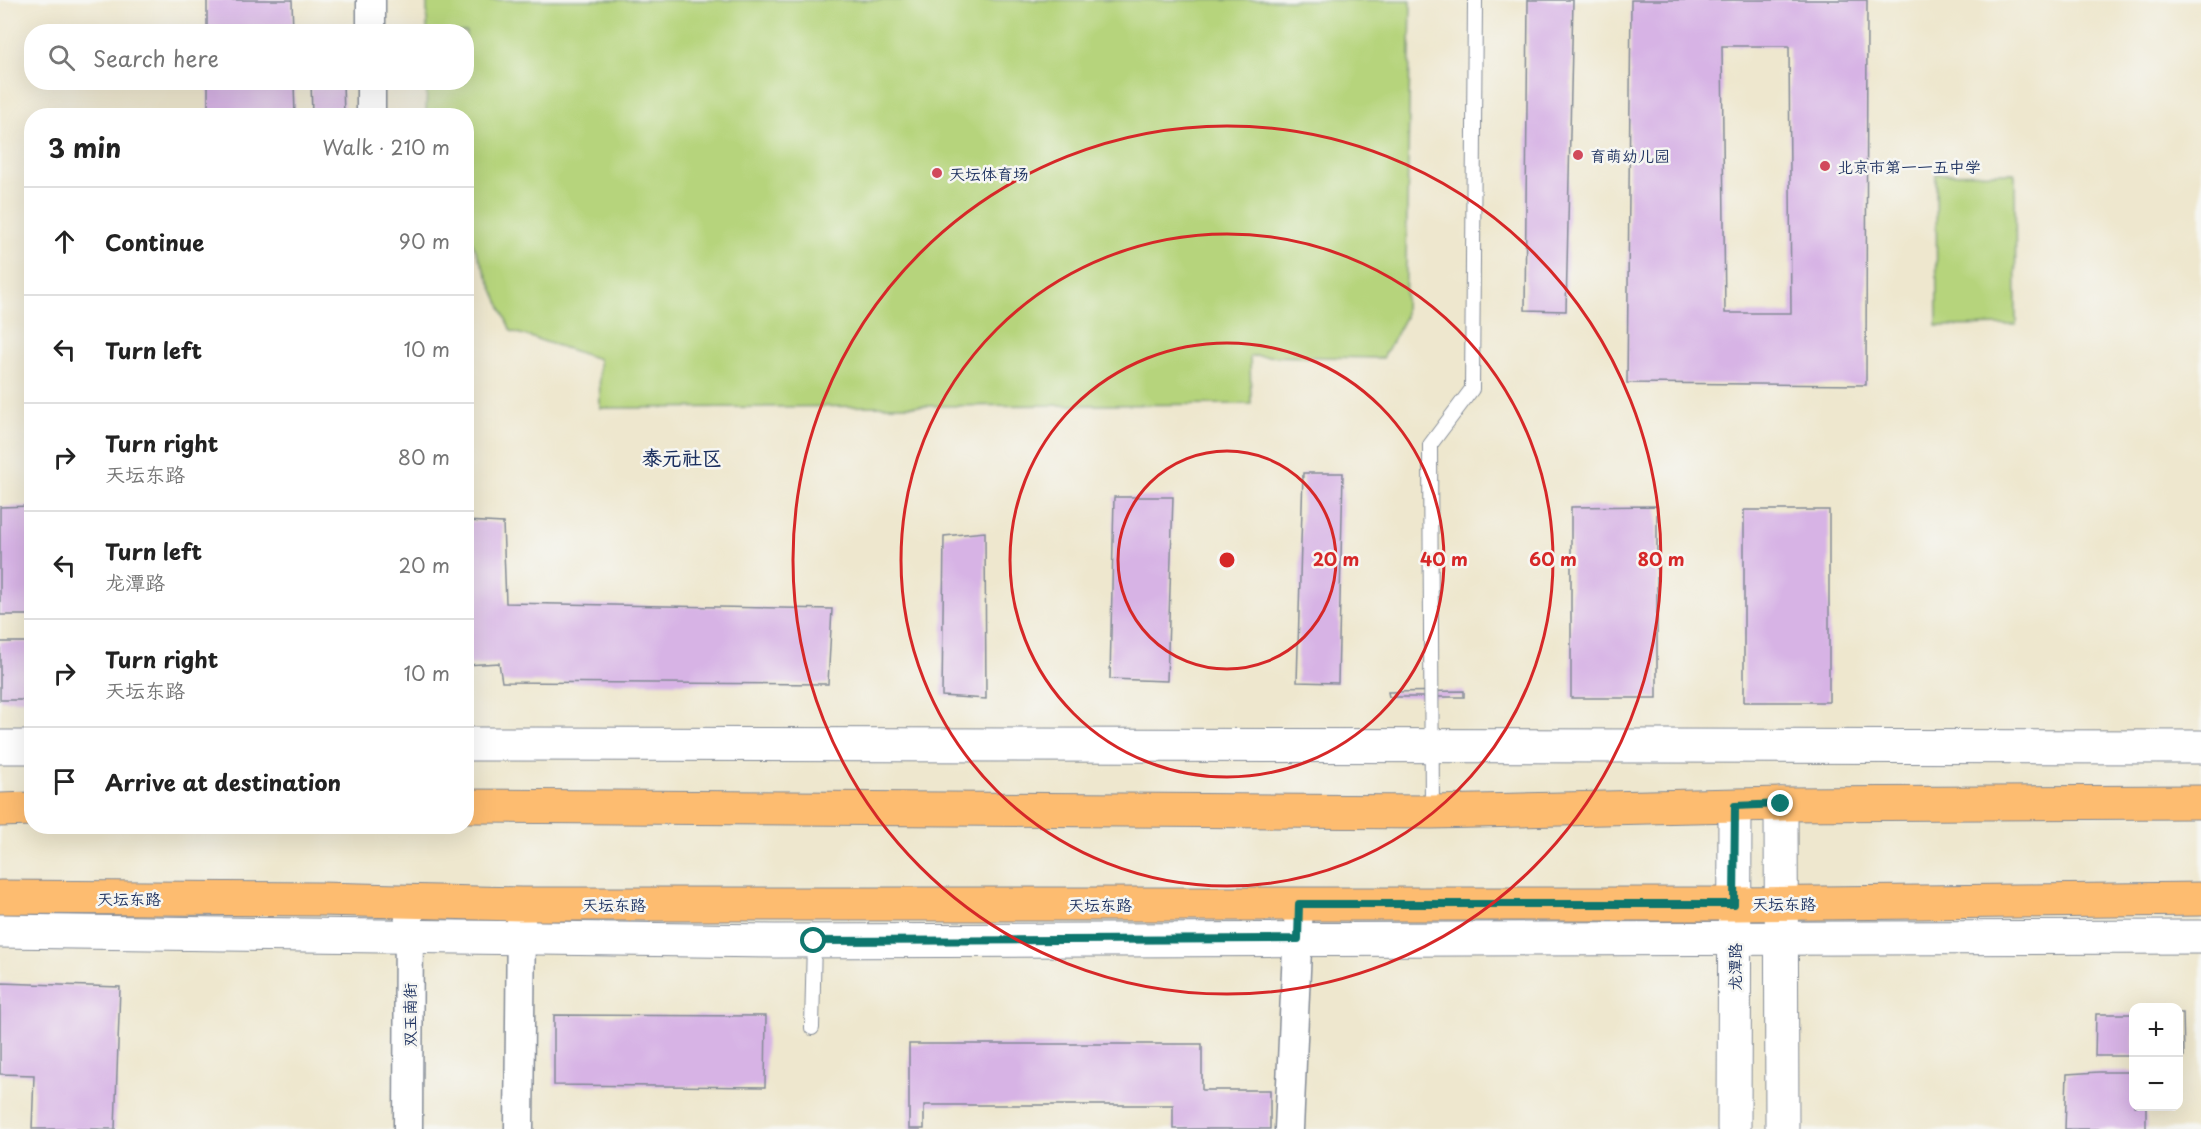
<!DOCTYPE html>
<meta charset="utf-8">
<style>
body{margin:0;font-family:"Playpen Sans","LXGW WenKai TC",sans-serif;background:#f6f6f6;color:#222}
.controls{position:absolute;right:18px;bottom:18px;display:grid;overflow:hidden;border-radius:12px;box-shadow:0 6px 24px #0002}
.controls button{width:54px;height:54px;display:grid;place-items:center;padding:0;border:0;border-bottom:2px solid #e0e0e0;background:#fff;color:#222;font:30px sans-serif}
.stop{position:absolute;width:18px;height:18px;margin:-14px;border:4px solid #0f766e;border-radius:50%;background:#fff}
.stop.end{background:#0f766e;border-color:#fff;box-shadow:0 2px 6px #0008}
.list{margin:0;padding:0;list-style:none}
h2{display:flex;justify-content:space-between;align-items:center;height:78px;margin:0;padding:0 24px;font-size:26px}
h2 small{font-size:20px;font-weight:400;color:#767676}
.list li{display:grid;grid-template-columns:39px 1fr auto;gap:18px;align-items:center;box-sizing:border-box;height:108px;padding:0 24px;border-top:2px solid #e0e0e0}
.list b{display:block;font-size:22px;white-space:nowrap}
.list p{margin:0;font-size:20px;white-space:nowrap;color:#767676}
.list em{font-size:20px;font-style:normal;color:#767676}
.icon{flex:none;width:33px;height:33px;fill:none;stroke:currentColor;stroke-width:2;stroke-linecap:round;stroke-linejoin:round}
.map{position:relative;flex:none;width:2201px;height:1129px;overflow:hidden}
.search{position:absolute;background:#fff;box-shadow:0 6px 24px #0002;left:24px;top:24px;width:450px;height:66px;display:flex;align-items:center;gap:15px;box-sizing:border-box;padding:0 21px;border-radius:24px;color:#767676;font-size:22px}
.panel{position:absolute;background:#fff;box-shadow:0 6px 24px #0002;left:24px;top:108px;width:450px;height:726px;border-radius:24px}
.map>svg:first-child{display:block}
.green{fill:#b6d47b;stroke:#68826c;stroke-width:1.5}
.building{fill:#d7b3e5;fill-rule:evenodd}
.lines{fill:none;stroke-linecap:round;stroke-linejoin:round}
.service-casing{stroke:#848b96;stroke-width:16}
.minor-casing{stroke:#848b96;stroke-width:31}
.tertiary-casing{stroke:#848b96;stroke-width:35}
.primary-casing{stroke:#848b96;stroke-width:35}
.service{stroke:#fff;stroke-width:14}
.minor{stroke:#fff;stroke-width:28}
.tertiary{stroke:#fff;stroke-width:33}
.primary{stroke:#fdbc70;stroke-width:33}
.route{stroke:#0f766e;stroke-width:8}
.ring{fill:none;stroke:#d62828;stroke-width:3}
.poi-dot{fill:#d1495b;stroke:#f6f6f2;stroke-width:2}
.labels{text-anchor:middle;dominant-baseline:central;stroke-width:5;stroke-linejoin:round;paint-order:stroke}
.poi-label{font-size:16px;fill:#1b2f5e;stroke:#f6f6f2;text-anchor:start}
.street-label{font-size:16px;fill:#1b2f5e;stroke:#f6f6f2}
.quarter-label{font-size:20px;font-weight:bold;fill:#1b2f5e;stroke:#f6f6f2}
.centre{fill:#d62828;stroke:#f6f6f2;stroke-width:3}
.ring-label{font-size:18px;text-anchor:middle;font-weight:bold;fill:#d62828;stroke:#f6f6f2;stroke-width:5;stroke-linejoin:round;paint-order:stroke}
</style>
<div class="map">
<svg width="2201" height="1129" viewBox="0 0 2201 1129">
<rect width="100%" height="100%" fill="#f6f6f2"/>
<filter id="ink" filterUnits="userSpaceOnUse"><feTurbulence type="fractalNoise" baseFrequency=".0167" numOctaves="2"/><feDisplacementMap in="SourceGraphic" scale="12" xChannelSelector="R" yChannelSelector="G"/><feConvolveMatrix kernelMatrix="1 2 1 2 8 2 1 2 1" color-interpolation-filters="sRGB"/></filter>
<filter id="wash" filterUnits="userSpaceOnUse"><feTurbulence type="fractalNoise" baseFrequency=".008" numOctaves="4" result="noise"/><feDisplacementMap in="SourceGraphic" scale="24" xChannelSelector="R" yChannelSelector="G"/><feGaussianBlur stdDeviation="1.35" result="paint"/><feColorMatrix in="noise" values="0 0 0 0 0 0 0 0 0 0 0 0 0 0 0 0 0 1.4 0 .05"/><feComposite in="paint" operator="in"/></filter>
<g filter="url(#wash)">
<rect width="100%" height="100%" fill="#eee7ce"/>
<g class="green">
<polygon points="427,0 1411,0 1405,317 1383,358 1250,356 1251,404 600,408 599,359 511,331 467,230 466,116 426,115 427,83 466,82 466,32 427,31"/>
<polygon points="2015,173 2016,325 1937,326 1936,174"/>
</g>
<g id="blocks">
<g class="building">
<polygon points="207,0 292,0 293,32 207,32"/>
<polygon points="1528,0 1573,0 1566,311 1525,310"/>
<path d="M1631 0H1867L1866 385 1627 383ZM1722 46H1789L1791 313H1725Z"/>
<polygon points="208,82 294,82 295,116 208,116"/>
<polygon points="311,82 343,82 344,116 312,116"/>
<polygon points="1303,473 1343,473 1338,683 1297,682"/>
<polygon points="1114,497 1173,497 1167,681 1110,679"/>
<polygon points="32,506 32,615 0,615 0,507"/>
<polygon points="1657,506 1657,698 1571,698 1571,507"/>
<rect x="1744" y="510" width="85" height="192"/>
<polygon points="466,521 503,523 506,603 832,609 828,684 502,682 499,663 466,665"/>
<polygon points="985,532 986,699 942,696 944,536"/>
<rect x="0" y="642" width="32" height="58"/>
<polygon points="1464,691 1464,697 1389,697 1388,692"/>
<polygon points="0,983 120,987 115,1129 32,1129 34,1075 0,1074"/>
<polygon points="2178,1013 2183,1013 2184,1056 2178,1056"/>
<polygon points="2096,1014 2134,1014 2134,1056 2095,1056"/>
<polygon points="554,1015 766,1016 765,1087 554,1085"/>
<polygon points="909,1044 1202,1044 1202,1090 1270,1090 1270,1129 1173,1129 1173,1105 924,1105 924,1129 909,1129"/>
<polygon points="2099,1072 2134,1072 2134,1106 2146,1106 2146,1129 2065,1129 2067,1074"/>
</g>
</g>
</g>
<g filter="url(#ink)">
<use href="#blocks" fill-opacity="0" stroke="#848b96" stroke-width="1.5"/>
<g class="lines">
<g class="service-casing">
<g id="service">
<polyline points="1432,812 1430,445 1472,389 1475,0"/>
<polyline points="812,1028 814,941"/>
</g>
</g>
<g class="minor-casing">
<g id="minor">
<polyline points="371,0 371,32"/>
<polyline points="371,82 371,116"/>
<polyline points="408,1129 409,901"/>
<polyline points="519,1129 521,915"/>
<polyline points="1289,1129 1299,904"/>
</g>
</g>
<g class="tertiary-casing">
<g id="tertiary">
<polyline points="466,744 2201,747"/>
<polyline points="0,747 32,747"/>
<polyline points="1781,804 1782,1129"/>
<polyline points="0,931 775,941 2201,937"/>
<polyline points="1734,1129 1735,806"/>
</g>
</g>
<g class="primary-casing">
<g id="primary">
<polyline points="466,806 1432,812 1781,804 2201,802"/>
<polyline points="0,810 32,809"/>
<polyline points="0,897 321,899 521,904 1734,904 2201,899"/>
</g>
</g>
<use href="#service" class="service"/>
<use href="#minor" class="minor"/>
<use href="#tertiary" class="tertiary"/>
<use href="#primary" class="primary"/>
</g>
</g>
<g class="lines" filter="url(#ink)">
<polyline class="route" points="814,941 1298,939 1299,904 1734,904 1735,806 1781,804"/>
</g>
<g class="ring">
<circle cx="1227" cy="560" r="109"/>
<circle cx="1227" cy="560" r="217"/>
<circle cx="1227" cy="560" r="326"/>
<circle cx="1227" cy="560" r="434"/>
</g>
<g class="poi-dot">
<circle cx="1578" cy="155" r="6"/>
<circle cx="1825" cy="166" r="6"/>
<circle cx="937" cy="173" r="6"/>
</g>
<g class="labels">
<g class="poi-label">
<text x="1590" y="155">育萌幼儿园</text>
<text x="1837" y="166">北京市第一一五中学</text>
<text x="949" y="173">天坛体育场</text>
</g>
<g class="street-label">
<text x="129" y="898">天坛东路</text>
<text x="1784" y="903">天坛东路</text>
<text x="614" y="904">天坛东路</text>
<text x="1100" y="904">天坛东路</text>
<text transform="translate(1734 967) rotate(-90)">龙潭路</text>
<text transform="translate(409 1015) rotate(-90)">双玉南街</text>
</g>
<g class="quarter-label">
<text x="682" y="457">泰元社区</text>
</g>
</g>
<circle cx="1227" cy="560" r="9" class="centre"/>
<g class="ring-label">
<text x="1336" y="566">20 m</text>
<text x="1444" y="566">40 m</text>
<text x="1553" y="566">60 m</text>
<text x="1661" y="566">80 m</text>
</g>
</svg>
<div class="controls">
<button>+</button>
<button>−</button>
</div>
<div class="stop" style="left:814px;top:941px"></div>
<div class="stop end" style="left:1781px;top:804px"></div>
<div class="search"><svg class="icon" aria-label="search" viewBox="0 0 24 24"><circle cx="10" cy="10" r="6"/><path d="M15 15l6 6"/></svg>Search here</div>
<section class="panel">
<h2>3 min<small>Walk · 210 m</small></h2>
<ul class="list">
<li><svg class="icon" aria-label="ahead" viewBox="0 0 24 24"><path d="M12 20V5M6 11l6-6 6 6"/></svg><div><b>Continue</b></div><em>90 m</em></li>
<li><svg class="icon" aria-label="left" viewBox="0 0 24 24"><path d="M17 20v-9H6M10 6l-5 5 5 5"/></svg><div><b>Turn left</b></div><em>10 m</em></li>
<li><svg class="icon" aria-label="right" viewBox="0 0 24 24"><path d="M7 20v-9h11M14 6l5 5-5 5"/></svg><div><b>Turn right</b><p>天坛东路</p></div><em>80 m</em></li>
<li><svg class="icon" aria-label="left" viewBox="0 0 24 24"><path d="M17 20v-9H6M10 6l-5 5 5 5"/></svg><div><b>Turn left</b><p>龙潭路</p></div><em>20 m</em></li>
<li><svg class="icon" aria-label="right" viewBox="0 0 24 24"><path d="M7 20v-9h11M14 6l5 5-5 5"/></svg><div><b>Turn right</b><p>天坛东路</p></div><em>10 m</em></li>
<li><svg class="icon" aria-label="arrive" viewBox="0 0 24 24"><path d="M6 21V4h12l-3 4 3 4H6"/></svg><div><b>Arrive at destination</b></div></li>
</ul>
</section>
</div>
